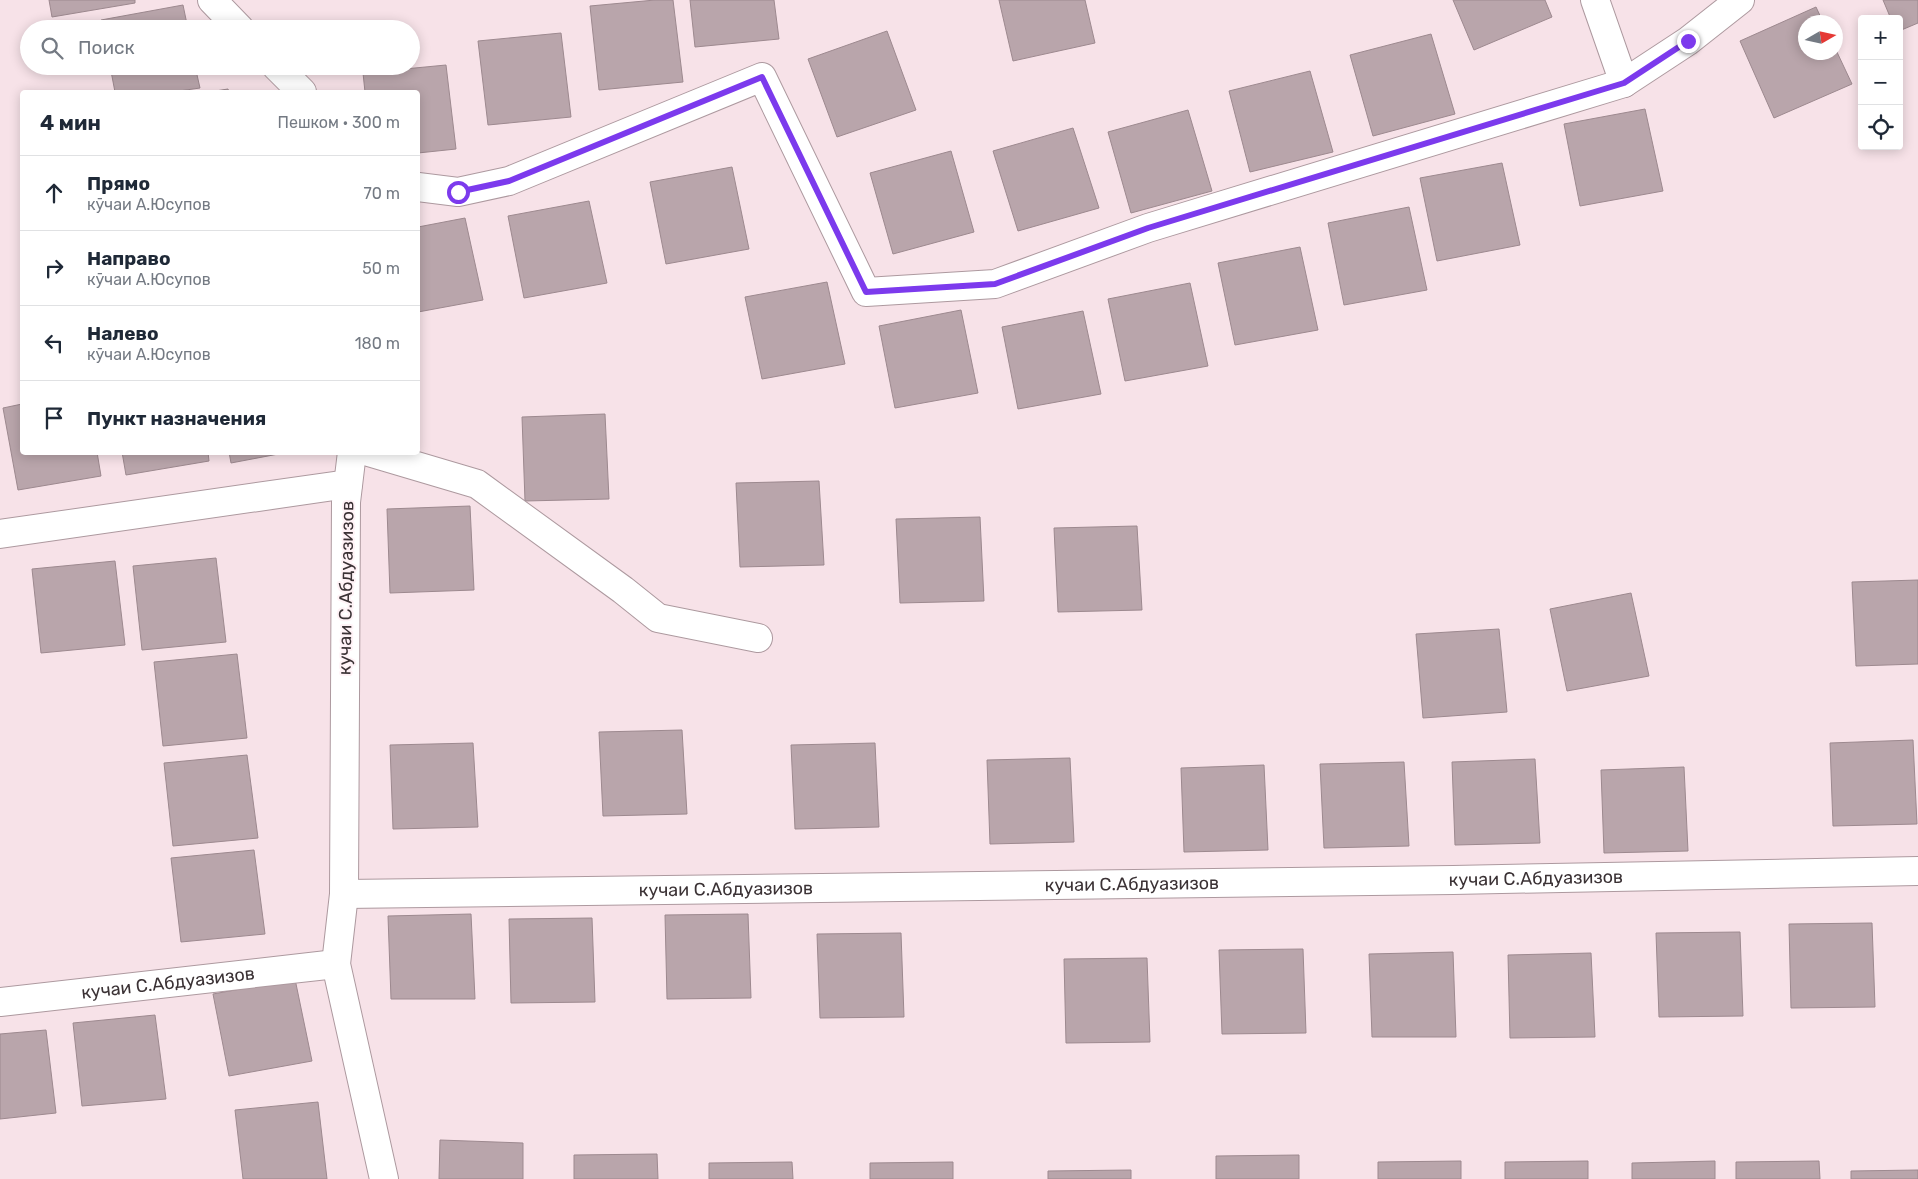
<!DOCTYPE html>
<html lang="ru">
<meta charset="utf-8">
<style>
body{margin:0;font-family:Rubik,sans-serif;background:#f2f2f3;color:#1f2937}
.controls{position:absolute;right:15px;top:15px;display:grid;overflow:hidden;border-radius:5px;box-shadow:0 2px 12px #0003}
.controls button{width:45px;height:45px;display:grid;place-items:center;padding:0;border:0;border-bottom:1px solid #e0e1e3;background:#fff;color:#1f2937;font:25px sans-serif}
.compass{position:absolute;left:1798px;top:15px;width:45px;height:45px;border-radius:50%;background:#fff;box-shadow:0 2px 12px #0003;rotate:81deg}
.stop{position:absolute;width:15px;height:15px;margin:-11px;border:4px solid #7c3aed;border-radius:50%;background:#fff}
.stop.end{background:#7c3aed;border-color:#fff;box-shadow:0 1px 5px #0008}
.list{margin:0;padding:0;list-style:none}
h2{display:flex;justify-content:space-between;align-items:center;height:65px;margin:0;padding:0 20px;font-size:21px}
h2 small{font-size:16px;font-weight:400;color:#747a83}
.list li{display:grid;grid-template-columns:32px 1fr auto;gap:15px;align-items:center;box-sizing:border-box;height:75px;padding:0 20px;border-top:1px solid #e0e1e3}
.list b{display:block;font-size:19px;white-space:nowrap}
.list p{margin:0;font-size:16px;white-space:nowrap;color:#747a83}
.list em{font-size:16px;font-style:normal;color:#747a83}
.icon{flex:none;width:28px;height:28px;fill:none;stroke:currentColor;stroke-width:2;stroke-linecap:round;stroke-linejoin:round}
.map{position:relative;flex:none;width:1918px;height:1179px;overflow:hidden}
.search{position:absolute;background:#fff;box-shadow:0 2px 12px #0003;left:20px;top:20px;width:400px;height:55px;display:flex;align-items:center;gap:12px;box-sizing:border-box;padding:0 18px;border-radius:28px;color:#747a83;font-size:19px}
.panel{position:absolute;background:#fff;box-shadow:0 2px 12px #0003;left:20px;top:90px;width:400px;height:365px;border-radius:5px}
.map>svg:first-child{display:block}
.building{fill:#b9a5ab;stroke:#9d898f}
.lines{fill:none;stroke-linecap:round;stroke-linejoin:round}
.minor-casing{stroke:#ad999f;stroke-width:30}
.minor{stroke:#fff;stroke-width:28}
.route{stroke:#7c3aed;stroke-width:6}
.labels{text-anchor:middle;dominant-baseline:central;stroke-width:4;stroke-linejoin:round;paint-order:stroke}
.street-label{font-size:18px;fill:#3b3235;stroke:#fff2f6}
</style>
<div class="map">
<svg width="1918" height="1179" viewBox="0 0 1918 1179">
<rect width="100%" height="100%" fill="#f7e2e8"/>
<g class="building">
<polygon points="49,0 135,0 135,3 52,17"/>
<polygon points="655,0 673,0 683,82 599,90 590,6"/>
<polygon points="690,0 774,0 779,39 695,47"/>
<polygon points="999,0 1085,0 1095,43 1013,61"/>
<polygon points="1453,0 1545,0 1552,17 1474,50"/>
<polygon points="1883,0 1918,0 1918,23 1899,31 1899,19 1891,19"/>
<polygon points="183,5 188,29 103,29 101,20"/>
<polygon points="1816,7 1823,22 1806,22 1806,52 1836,52 1836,50 1852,84 1774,118 1740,41"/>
<polygon points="887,31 916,110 837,137 808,59"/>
<polygon points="561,33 571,117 488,125 478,41"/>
<polygon points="1431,34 1455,114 1373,136 1350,55"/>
<polygon points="446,65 456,149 418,153 418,92 365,92 363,73"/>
<polygon points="110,66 195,66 200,88 172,92 115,92"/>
<polygon points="1310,71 1333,152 1250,172 1229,91"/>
<polygon points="228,89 229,92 209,92"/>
<polygon points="1645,109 1663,191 1580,206 1564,124"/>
<polygon points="1188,110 1212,191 1131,213 1108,132"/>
<polygon points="1073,128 1099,208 1018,231 993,151"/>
<polygon points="951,151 974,232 893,254 870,173"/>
<polygon points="1502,163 1520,245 1437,261 1420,178"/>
<polygon points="732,167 749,249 666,264 650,182"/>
<polygon points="589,201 607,283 524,298 508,216"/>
<polygon points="1409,207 1427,290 1344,305 1328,223"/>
<polygon points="465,218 483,300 418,312 418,227"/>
<polygon points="1300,247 1318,330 1235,345 1218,263"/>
<polygon points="827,282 845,364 762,379 745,297"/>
<polygon points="1190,283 1208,366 1125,381 1108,299"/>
<polygon points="961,310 978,393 895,408 879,326"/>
<polygon points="1083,311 1101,394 1018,409 1002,327"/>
<polygon points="22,404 22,452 97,452 101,476 18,490 3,408"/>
<polygon points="605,414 609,499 525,501 522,417"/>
<polygon points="122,452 208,452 209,461 126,475"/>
<polygon points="229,452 289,452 231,463"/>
<polygon points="819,481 824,565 740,567 736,483"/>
<polygon points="470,506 474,590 390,593 387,509"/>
<polygon points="980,517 984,601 900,603 896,519"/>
<polygon points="1137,526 1142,610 1058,612 1054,528"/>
<polygon points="216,558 226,642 142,650 133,566"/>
<polygon points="115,561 125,645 41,653 32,569"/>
<polygon points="1918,580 1918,664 1856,666 1852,582"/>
<polygon points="1631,593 1649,676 1567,691 1550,609"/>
<polygon points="1499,629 1507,712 1423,718 1416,634"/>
<polygon points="237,654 247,738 163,746 154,662"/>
<polygon points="682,730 687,814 603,816 599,732"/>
<polygon points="1913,740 1917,824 1833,826 1830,743"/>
<polygon points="473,743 478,827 393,829 390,745"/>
<polygon points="875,743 879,827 795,829 791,745"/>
<polygon points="247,755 258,838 173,846 164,763"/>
<polygon points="1070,758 1074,842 990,844 987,760"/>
<polygon points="1535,759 1540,843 1455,845 1452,762"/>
<polygon points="1404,762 1409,846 1324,848 1320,764"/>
<polygon points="1264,765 1268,850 1184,852 1181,768"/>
<polygon points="1684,767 1688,851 1604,853 1601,770"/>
<polygon points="254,850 265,934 181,942 171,858"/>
<polygon points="471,914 475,999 391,999 388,916"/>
<polygon points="748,914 751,998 667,999 665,915"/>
<polygon points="592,918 595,1002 511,1003 509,919"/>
<polygon points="1872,923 1875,1007 1791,1008 1789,924"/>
<polygon points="1740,932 1743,1016 1659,1017 1656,933"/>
<polygon points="901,933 904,1017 820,1018 817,934"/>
<polygon points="1303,949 1306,1033 1222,1034 1219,950"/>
<polygon points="1453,952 1456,1037 1372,1037 1369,954"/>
<polygon points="1591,953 1595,1037 1510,1038 1508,955"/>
<polygon points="1147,958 1150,1042 1066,1043 1064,959"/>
<polygon points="295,979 312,1061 229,1076 213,994"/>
<polygon points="155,1015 166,1099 82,1106 73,1023"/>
<polygon points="46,1030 56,1113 0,1119 0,1034"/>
<polygon points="318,1102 327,1179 243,1179 235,1110"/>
<polygon points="440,1140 523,1143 523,1179 439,1179"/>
<polygon points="657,1154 658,1179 574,1179 574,1155"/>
<polygon points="1299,1155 1299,1179 1216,1179 1216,1156"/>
<polygon points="1461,1161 1461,1179 1378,1179 1378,1162"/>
<polygon points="1588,1161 1588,1179 1505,1179 1505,1162"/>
<polygon points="1715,1161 1715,1179 1632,1179 1632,1163"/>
<polygon points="1819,1161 1820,1179 1736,1179 1736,1162"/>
<polygon points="792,1162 793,1179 709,1179 709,1163"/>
<polygon points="953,1162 953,1179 870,1179 870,1163"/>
<polygon points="1131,1170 1131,1179 1048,1179 1048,1171"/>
<polygon points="1918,1170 1918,1179 1851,1179 1851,1171"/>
</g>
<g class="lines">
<g class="minor-casing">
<g id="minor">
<polyline points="212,0 240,29"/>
<polyline points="1595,0 1624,83"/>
<polyline points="276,66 302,92"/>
<polyline points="418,187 458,192 509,181 762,77 866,292 995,284 1148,228 1624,83 1688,41 1740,0"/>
<polyline points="352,452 346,502 344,894 336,964 384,1179"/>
<polyline points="369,452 477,484 623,590 658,618 758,638"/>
<polyline points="0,534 348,484"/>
<path id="s1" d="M344 894 1453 880 1918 871"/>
<path id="s2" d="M0 1002 336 964"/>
</g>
</g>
<use href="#minor" class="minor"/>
</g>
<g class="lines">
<polyline class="route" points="458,192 509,181 762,77 866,292 995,284 1148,228 1624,83 1688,41"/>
</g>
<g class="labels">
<g class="street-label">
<text transform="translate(346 588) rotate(-89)">кучаи С.Абдуазизов</text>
<text stroke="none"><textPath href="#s1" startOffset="1192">кучаи С.Абдуазизов</textPath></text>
<text stroke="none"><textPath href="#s1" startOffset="788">кучаи С.Абдуазизов</textPath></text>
<text stroke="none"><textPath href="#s1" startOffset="382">кучаи С.Абдуазизов</textPath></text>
<text stroke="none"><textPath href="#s2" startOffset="169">кучаи С.Абдуазизов</textPath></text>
</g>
</g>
</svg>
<div class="controls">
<button>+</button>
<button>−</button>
<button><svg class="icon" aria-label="locate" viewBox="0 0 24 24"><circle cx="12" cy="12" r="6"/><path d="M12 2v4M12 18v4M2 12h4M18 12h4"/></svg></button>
</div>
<svg class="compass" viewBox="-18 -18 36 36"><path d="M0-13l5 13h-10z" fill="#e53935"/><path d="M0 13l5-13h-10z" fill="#747a83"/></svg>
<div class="stop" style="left:458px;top:192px"></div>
<div class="stop end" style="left:1688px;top:41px"></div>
<div class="search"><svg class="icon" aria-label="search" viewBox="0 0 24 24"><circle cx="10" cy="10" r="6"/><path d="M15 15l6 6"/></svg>Поиск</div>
<section class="panel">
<h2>4 мин<small>Пешком · 300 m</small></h2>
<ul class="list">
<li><svg class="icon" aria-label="ahead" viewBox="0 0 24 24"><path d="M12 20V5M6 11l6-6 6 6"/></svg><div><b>Прямо</b><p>кӯчаи А.Юсупов</p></div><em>70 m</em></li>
<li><svg class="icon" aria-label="right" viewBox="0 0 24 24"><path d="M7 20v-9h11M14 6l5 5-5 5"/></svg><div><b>Направо</b><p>кӯчаи А.Юсупов</p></div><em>50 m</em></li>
<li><svg class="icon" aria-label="left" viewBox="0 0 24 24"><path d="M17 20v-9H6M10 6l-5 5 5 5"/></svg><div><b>Налево</b><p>кӯчаи А.Юсупов</p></div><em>180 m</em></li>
<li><svg class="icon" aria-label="arrive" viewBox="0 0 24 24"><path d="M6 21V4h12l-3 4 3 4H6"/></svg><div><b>Пункт назначения</b></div></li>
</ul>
</section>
</div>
